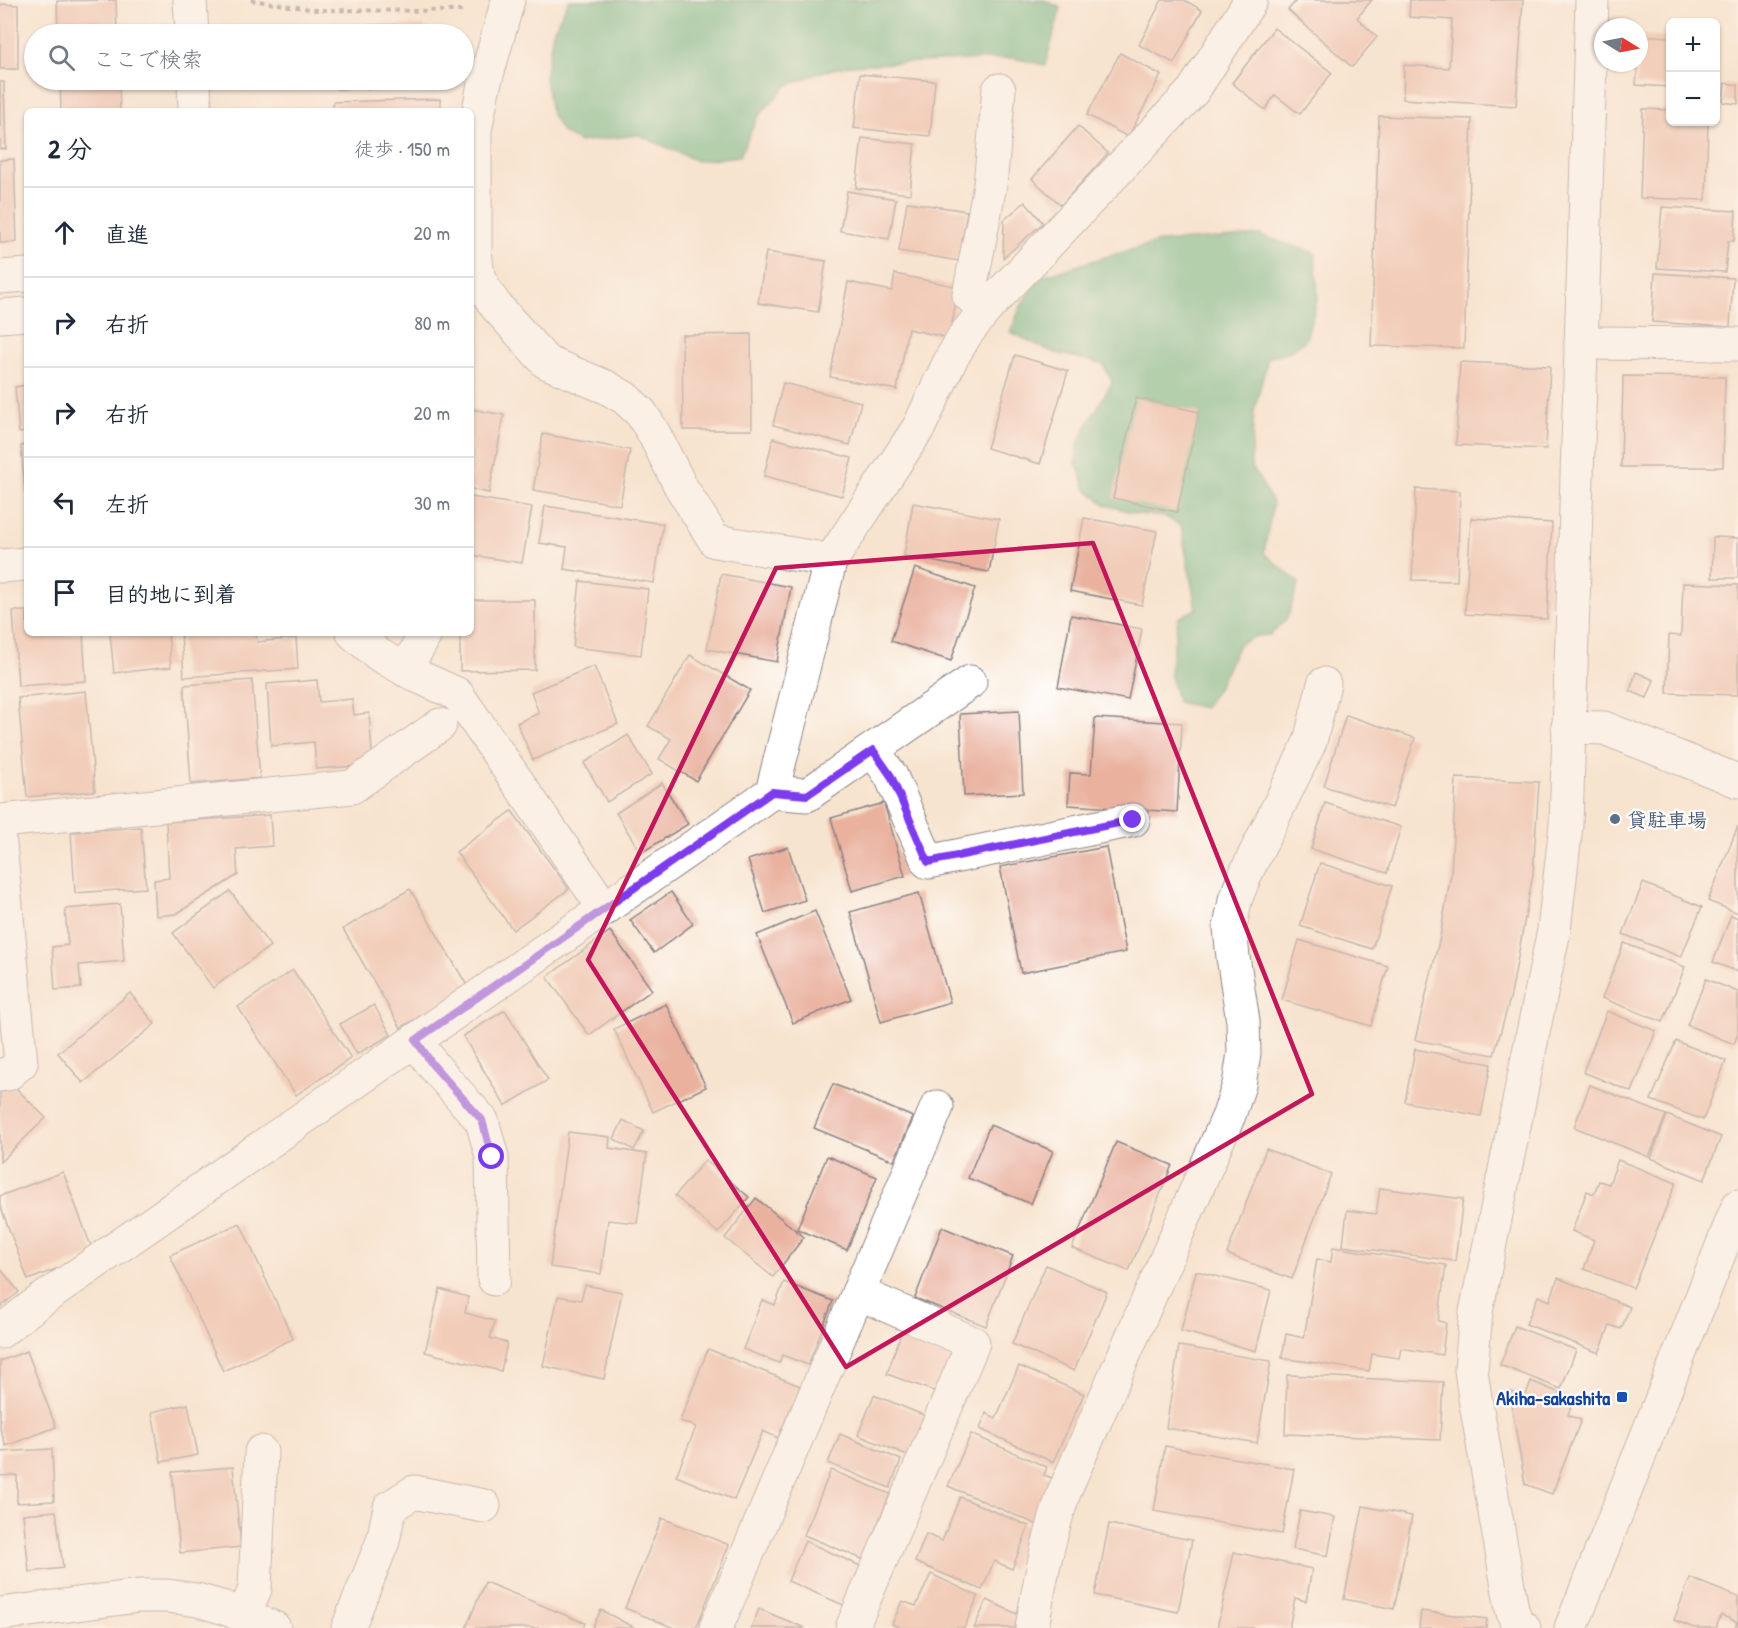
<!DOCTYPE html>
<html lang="ja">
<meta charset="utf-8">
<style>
body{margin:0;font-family:"Patrick Hand","Klee One",sans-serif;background:#f6f6f7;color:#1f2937}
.controls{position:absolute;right:18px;top:18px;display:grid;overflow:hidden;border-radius:9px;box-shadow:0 2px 4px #0004}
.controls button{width:54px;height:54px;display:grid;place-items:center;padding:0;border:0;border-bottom:2px solid #e0e1e3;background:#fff;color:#1f2937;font:30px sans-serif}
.compass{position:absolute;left:1594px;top:18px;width:54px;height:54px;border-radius:50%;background:#fff;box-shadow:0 2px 4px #0004;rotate:100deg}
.stop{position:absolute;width:18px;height:18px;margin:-14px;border:4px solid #7c3aed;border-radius:50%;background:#fff}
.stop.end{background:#7c3aed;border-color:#fff;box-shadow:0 2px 6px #0008}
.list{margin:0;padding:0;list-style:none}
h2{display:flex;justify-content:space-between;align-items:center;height:78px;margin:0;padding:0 24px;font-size:26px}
h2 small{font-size:20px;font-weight:400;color:#747a83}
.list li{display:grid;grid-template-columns:39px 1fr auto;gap:18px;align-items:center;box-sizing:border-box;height:90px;padding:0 24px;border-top:2px solid #e0e1e3}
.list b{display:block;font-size:22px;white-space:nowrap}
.list em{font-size:20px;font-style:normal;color:#747a83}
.icon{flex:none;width:33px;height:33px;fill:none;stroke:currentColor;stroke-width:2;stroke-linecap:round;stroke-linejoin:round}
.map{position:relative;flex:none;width:1738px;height:1628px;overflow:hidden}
.search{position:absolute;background:#fff;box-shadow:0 2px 4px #0004;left:24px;top:24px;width:450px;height:66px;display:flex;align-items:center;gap:15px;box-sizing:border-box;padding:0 21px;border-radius:33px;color:#747a83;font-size:22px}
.panel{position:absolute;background:#fff;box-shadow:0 2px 4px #0004;left:24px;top:108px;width:450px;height:528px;border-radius:9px}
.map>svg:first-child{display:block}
.forest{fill:#62b581;stroke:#426c5e;stroke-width:1.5}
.building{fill:#e9b19e}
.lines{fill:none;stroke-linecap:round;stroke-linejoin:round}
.minor-casing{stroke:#8c8385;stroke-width:35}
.path{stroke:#8c8385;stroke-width:4;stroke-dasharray:4.5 4.5;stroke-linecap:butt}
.minor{stroke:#fff;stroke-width:33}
.route{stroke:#7c3aed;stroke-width:8}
.marked{fill:none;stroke:#c2185b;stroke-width:4.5;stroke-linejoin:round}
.service-dot{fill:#5c6f8a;stroke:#fff;stroke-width:2}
.transit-dot{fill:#1a4fb4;stroke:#fff;stroke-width:2}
.labels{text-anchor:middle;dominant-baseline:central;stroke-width:4.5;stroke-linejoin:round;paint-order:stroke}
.service-label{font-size:20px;font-weight:bold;fill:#4e5e75;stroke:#fff;text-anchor:start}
.transit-label{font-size:20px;font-weight:bold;fill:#164399;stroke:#fff;text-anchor:end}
</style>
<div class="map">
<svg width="1738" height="1628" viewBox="0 0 1738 1628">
<rect width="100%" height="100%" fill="#fff"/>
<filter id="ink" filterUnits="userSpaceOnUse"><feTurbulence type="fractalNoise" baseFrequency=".0167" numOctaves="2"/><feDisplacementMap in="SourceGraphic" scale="12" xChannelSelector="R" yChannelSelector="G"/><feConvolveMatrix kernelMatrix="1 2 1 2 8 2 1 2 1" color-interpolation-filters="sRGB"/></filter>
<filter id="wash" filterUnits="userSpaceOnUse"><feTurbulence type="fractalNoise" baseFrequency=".008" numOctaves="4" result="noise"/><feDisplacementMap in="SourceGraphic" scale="24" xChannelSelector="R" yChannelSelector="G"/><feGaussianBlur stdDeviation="1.35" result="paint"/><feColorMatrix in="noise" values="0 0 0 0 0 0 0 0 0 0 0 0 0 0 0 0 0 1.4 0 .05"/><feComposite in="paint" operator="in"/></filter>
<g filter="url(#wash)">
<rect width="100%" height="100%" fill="#f7e4cf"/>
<g class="forest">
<polygon points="569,0 1044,0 1061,8 1045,65 1013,58 851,65 821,72 786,86 757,118 740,156 697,161 639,135 579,142 562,132 551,113 545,78 553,31"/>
<polygon points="1260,235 1315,253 1318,297 1306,340 1290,351 1268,358 1254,411 1251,465 1273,503 1264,553 1299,583 1287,619 1270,635 1257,636 1240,643 1218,687 1204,708 1177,702 1170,672 1178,618 1196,609 1181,526 1166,517 1137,514 1106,505 1086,489 1076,462 1078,444 1083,433 1112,382 1103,364 1052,352 1010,332 1022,304 1043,276 1105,257 1159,242"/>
</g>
<g id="blocks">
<g class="building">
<polygon points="116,0 117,34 58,34 57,1"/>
<polygon points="1162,0 1184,0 1202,10 1174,63 1139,45"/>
<polygon points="1297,0 1372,0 1357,18 1377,37 1352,67 1288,10"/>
<polygon points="1410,0 1523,0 1516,106 1403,99 1404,65 1449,68 1452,20 1409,17"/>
<polygon points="0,4 18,5 18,69 0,69"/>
<rect x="338" y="25" width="87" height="9"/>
<polygon points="1274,28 1332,73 1300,114 1275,95 1265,110 1232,83"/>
<polygon points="1639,35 1670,37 1670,87 1636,85 1638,63 1639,63"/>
<polygon points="1120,53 1161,75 1128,137 1087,115"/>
<polygon points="860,74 935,81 930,136 854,128"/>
<polygon points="60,80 119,80 120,111 61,111"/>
<rect x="337" y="80" width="88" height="9"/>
<polygon points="0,82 4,82 6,149 0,149"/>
<polygon points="1725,83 1738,85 1738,104 1723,102"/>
<polygon points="440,99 441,111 333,111 333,102"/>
<polygon points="1643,109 1670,110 1670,122 1708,122 1706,200 1640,198"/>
<polygon points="1379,116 1472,119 1464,348 1371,346"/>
<polygon points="1078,126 1108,153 1061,205 1032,179"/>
<polygon points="862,138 915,144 910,194 856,188"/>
<polygon points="14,159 17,242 0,243 0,160"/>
<polygon points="847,191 896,199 889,239 840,231"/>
<polygon points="907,202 967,211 959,261 899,251"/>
<polygon points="1025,202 1043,223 1003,258 1004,220"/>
<polygon points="1662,207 1736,211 1734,241 1728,241 1725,272 1657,268"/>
<polygon points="766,252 826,261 818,312 758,303"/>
<polygon points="1655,273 1733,278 1730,327 1652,322"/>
<polygon points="895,274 959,287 949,338 908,329 897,390 830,377 848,282 892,291"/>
<polygon points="751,334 752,430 683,430 682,335"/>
<polygon points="1015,355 1068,371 1040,464 987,448"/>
<polygon points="1460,362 1550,366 1546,449 1456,445"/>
<polygon points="1623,376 1725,377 1723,467 1621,467"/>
<polygon points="783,383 861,402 850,445 773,425"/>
<polygon points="27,385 27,432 19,433 15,387"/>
<polygon points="1136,398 1199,412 1177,512 1113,498"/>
<polygon points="471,409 504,415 489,493 471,489"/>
<polygon points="543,434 630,450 620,505 533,490"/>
<polygon points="773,438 852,458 842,496 764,476"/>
<polygon points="27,445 27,493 25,493 21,446"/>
<polygon points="1416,489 1460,491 1457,581 1412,580"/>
<polygon points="471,497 532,507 522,563 471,555"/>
<polygon points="913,503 999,519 989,572 904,556"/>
<polygon points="545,506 663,524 654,583 564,569 567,547 539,543"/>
<polygon points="1084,518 1157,531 1142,605 1070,591"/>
<polygon points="1471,518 1552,523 1547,619 1465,614"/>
<polygon points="1713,537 1738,538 1738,578 1712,578"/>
<polygon points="915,568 975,588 951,661 891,641"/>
<polygon points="721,574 791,587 777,662 707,649"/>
<polygon points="580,581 648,589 641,655 573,647"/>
<polygon points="1683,583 1738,585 1738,695 1667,693 1669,635 1681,636"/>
<polygon points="471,600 535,600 535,670 460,671 460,633 471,633"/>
<polygon points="13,611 27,611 27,633 83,633 86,681 18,686"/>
<polygon points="1071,615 1142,629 1128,700 1058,687"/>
<polygon points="110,633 168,633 171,667 114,673"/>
<polygon points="181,633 256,633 257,642 296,638 298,669 184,677"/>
<polygon points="690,655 750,690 696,781 659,759 671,739 648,726"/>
<polygon points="594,666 618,724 533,760 517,723 539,713 531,692"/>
<polygon points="1636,672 1654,680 1647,698 1630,691"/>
<polygon points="252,680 260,778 191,784 184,685"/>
<polygon points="317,680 319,702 352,699 354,715 369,713 373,765 316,769 314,742 271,746 267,684"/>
<polygon points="86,691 95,791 27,797 18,698"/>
<polygon points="1019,711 1023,793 964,796 960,714"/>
<polygon points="1346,715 1415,738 1392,808 1324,786"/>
<polygon points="1095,718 1182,723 1177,812 1068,805 1070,773 1091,774"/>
<polygon points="628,735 652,774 607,802 584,763"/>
<polygon points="1456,778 1539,782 1533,874 1511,995 1494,1055 1415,1040 1440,937 1451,874"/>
<polygon points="662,783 688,824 641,853 616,813"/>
<polygon points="884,803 905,876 852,891 831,818"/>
<polygon points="1325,803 1401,827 1387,873 1311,849"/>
<polygon points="512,811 569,889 513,930 456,852"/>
<polygon points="270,815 272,846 236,849 238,875 176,914 156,916 154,880 169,878 166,822"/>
<polygon points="1738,826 1738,913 1708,901"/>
<polygon points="141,827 146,888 75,893 71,832"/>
<polygon points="788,847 805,900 765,913 748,860"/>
<polygon points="1106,847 1126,952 1021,973 1000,867"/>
<polygon points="1320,863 1392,886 1372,949 1300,926"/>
<polygon points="1643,883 1702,907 1681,957 1623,934"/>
<polygon points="410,889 468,987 401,1028 343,929"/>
<polygon points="230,891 270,946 213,988 173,933"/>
<polygon points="671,892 693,924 654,953 630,920"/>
<polygon points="919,893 950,1002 881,1022 850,912"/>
<polygon points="120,904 124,961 79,965 81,988 55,990 52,947 68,945 65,909"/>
<polygon points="815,911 851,999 793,1023 757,935"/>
<polygon points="1731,915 1738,918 1738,972 1713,962"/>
<polygon points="610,931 652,990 589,1035 547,977"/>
<polygon points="1299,940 1388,966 1371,1026 1282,1000"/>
<polygon points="1624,943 1685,967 1663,1022 1602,998"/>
<polygon points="293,970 351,1058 296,1095 238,1007"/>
<polygon points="1706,979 1738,992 1738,1034 1734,1044 1687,1025"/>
<polygon points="130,993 155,1024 83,1083 58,1053"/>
<polygon points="666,1004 706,1087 653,1112 614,1029"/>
<polygon points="374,1005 391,1035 357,1054 340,1024"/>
<polygon points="505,1010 548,1080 505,1106 463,1036"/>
<polygon points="1607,1011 1656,1031 1632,1092 1583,1072"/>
<polygon points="1676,1041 1726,1061 1703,1120 1651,1100"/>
<polygon points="1415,1049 1491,1064 1481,1116 1405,1102"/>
<polygon points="5,1077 46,1118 0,1162 0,1082"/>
<polygon points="833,1084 913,1117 894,1161 814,1128"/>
<polygon points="1590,1085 1666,1115 1649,1157 1574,1127"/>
<polygon points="1667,1115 1721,1137 1704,1180 1651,1158"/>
<polygon points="623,1120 644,1131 634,1150 614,1139"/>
<polygon points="990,1125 1053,1151 1031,1204 968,1178"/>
<polygon points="568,1132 610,1137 609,1148 647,1154 637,1223 608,1220 601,1274 550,1267"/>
<polygon points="1116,1142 1172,1165 1129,1271 1072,1248"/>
<polygon points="1266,1149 1331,1174 1292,1279 1227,1254"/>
<polygon points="827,1156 877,1177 847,1250 797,1229"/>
<polygon points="705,1160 749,1197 718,1233 675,1196"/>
<polygon points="1618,1160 1676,1183 1633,1288 1584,1269 1594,1240 1572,1231 1587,1191 1594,1194 1599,1181 1609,1184"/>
<polygon points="63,1172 94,1254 28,1280 0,1205 0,1196"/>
<polygon points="1380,1188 1463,1199 1455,1261 1343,1246 1347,1210 1376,1214"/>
<polygon points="756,1198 804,1237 773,1277 725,1238"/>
<polygon points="240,1223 293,1339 223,1371 170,1255"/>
<polygon points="942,1227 1013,1256 986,1326 915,1298"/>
<polygon points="1333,1247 1446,1265 1438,1321 1446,1323 1442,1355 1401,1348 1399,1358 1372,1354 1369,1371 1282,1358 1286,1334 1304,1338 1317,1259 1331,1262"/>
<polygon points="1046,1265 1107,1292 1074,1371 1012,1344"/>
<polygon points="0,1268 19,1292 0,1307"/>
<polygon points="1196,1271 1271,1290 1256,1351 1181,1331"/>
<polygon points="1558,1278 1630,1307 1621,1329 1610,1325 1599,1353 1526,1324 1538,1296 1550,1301"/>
<polygon points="784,1282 833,1301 808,1365 782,1355 779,1363 743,1349 762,1300 775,1305"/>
<polygon points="585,1285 622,1292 604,1379 543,1366 558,1296 581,1300"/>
<polygon points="440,1289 468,1297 465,1313 495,1321 490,1338 507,1343 501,1371 425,1352"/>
<polygon points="905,1322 958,1342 939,1393 887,1374"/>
<polygon points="1515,1326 1576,1350 1561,1389 1500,1365"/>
<polygon points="1179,1346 1271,1361 1257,1443 1166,1428"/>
<polygon points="708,1349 800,1386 778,1438 763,1431 734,1500 676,1476 696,1427 680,1421"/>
<polygon points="27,1351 56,1427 6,1446 0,1429 0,1361"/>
<polygon points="1019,1366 1084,1394 1053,1462 980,1429 986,1413 996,1418"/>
<polygon points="1287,1375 1443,1382 1440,1440 1285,1434"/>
<polygon points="1531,1381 1574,1399 1568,1415 1581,1420 1552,1494 1525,1484 1509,1391 1525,1397"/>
<polygon points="874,1395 928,1417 912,1457 858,1435"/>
<polygon points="188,1404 198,1455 161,1462 152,1412"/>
<polygon points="840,1434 901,1460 890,1488 828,1463"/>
<polygon points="971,1434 1047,1467 1044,1475 1057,1480 1038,1525 948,1486"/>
<polygon points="1165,1446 1294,1469 1282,1534 1154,1511"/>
<polygon points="52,1449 54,1501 17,1503 17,1475 0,1476 0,1452"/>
<polygon points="233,1467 241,1547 180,1553 172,1472"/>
<polygon points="831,1470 890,1494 876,1528 885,1532 872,1563 804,1535"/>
<polygon points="960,1497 1029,1526 1012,1569 994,1561 982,1590 915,1562 926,1534 942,1541"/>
<polygon points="1363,1506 1412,1516 1394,1609 1344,1599"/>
<polygon points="56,1511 63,1568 29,1572 23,1514"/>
<polygon points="1300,1511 1335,1517 1328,1556 1293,1549"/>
<polygon points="662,1518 729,1545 696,1628 674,1628 625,1608"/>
<polygon points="1109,1524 1192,1540 1178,1612 1095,1595"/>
<polygon points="805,1541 867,1569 850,1608 788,1581"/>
<polygon points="1234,1552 1312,1569 1306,1601 1295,1598 1289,1628 1217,1628"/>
<polygon points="931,1574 978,1596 964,1628 901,1628 892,1624 902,1601 916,1606"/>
<polygon points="1690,1578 1738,1597 1738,1628 1735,1628 1737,1622 1721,1615 1716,1628 1694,1628 1674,1620"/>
<polygon points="485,1582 585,1623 583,1628 466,1628"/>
<polygon points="987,1600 1028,1619 1024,1628 974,1628"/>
<polygon points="759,1609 805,1628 751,1628"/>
<polygon points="601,1610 635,1628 592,1628"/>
<polygon points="1421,1611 1487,1619 1486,1628 1419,1628"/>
</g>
</g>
</g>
<g filter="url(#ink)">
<use href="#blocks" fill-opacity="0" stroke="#8c8385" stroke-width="1.5"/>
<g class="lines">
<g class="minor-casing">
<g id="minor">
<polyline points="190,0 192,34"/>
<polyline points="508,0 483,89 475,131 475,250 477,270 484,289 496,306 546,362 606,387 625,398 641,413 653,432 681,487 715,541 817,558 830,562"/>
<polyline points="194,80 195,111"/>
<polyline points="0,277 27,275"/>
<polyline points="985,310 969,295 990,185 999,90"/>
<polyline points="0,316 27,314"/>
<polyline points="1581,343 1738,344"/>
<polyline points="0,566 27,564"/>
<polyline points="353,633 379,655 417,676 457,694 605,909"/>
<polyline points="405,670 425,635 425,633"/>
<polyline points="1568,727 1604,728 1738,781"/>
<polyline points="873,750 891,776 928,862 1133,820"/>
<polyline points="772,792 807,795 970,682"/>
<polyline points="0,821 352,787 440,725"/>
<polyline points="0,844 21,1063 8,1074 0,1075"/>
<polyline points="416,1040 432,1064 482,1121 492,1157 494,1279"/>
<polyline points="858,1293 937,1107"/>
<polyline points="0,1332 36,1304 772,792 830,562 919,427 951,359 966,334 985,310 1193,91 1251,0"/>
<polyline points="0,1614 138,1596 167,1596 197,1600 225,1608 274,1628"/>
<polyline points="244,1615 255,1589 261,1452"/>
<polyline points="348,1628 383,1541 390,1507 414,1492 484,1506"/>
<polyline points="716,1628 858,1293 973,1343 852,1628"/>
<path d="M1032 1628C1040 1579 1048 1538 1065 1490L1229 1115 1239 1085 1244 1053 1243 1021 1233 957 1230 928 1235 900 1246 873 1310 742 1324 684"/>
<polyline points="1524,1628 1517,1624 1512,1609 1475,1398 1471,1370 1476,1312 1554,930 1566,825 1592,0"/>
<polyline points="1571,1628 1738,1206"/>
</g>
</g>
<polyline class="path" points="251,0 316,10 462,11"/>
<use href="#minor" class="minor"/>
</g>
</g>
<g class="lines" filter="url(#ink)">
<polyline class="route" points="492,1157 482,1120 432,1064 416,1040 772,792 807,795 873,750 891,776 928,862 1133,820"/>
</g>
<path d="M0 0H1738V1628H0ZM1093 543 1312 1094 846 1367 588 960 776 568Z" fill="#f7e4cf" fill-opacity=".55" fill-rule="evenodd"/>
<path class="marked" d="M1093 543 1312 1094 846 1367 588 960 776 568Z"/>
<circle class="service-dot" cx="1615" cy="819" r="6"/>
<rect class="transit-dot" x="1616" y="1391" width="12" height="12" rx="3"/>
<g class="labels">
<g class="service-label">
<text x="1627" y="819">貸駐車場</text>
</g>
<g class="transit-label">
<text x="1610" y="1397">Akiha-sakashita</text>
</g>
</g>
</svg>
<div class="controls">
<button>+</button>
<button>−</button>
</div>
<svg class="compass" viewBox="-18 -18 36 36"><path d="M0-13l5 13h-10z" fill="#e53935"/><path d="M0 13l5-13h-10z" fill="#747a83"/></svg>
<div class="stop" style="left:492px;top:1157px"></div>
<div class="stop end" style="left:1133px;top:820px"></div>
<div class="search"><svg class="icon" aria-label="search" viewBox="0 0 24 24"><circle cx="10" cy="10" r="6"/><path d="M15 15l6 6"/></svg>ここで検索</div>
<section class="panel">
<h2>2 分<small>徒歩 · 150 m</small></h2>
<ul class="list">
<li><svg class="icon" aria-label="ahead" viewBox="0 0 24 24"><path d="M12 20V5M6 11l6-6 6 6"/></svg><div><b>直進</b></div><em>20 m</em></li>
<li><svg class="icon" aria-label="right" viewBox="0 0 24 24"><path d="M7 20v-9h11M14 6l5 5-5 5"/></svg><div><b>右折</b></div><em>80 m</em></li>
<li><svg class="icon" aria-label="right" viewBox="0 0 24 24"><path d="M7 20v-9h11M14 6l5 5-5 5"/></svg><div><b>右折</b></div><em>20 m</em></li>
<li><svg class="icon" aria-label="left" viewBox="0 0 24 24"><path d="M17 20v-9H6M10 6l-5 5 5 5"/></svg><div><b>左折</b></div><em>30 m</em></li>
<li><svg class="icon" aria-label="arrive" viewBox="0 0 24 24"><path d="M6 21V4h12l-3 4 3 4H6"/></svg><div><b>目的地に到着</b></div></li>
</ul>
</section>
</div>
